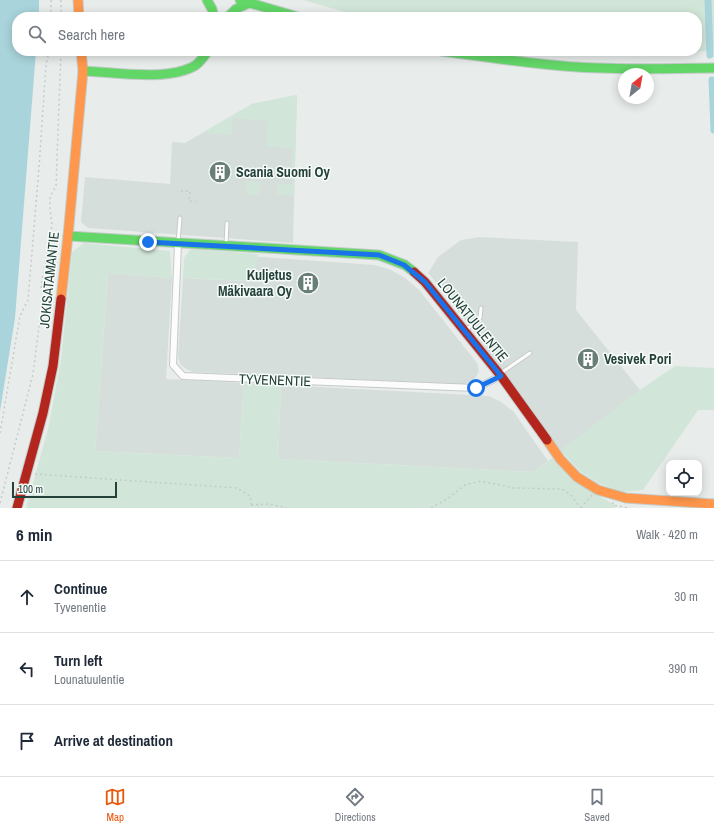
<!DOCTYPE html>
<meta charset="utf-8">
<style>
body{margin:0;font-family:"Archivo Narrow",sans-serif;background:#f6f6f7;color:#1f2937}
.controls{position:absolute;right:12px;bottom:12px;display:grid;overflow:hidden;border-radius:8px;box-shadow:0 2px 10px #0003}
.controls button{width:36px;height:36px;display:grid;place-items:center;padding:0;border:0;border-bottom:1px solid #e0e1e3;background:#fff;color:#1f2937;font:20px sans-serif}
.compass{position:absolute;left:618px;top:68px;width:36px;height:36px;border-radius:50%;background:#fff;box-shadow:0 2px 10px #0003;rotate:31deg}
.scale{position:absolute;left:12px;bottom:10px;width:105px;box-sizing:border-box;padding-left:4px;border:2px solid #24423a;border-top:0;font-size:11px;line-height:14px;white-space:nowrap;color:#24423a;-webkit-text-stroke:3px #f7fbf9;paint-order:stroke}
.stop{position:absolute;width:12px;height:12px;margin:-9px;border:3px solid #1a73e8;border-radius:50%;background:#fff}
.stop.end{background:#1a73e8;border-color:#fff;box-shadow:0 1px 4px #0008}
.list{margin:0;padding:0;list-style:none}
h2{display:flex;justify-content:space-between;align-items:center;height:52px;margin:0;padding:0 16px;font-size:17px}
h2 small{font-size:13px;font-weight:400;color:#747a83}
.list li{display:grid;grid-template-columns:26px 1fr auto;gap:12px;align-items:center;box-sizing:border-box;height:72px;padding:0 16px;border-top:1px solid #e0e1e3}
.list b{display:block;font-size:15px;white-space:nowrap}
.list p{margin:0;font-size:13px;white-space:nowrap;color:#747a83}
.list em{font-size:13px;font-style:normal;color:#747a83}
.icon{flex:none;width:22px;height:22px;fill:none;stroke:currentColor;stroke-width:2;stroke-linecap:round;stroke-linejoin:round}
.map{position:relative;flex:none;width:714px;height:508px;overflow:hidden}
.search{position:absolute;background:#fff;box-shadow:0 2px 10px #0003;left:12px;right:12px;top:12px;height:44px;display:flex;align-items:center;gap:10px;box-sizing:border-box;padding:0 14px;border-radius:16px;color:#747a83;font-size:15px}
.sheet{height:268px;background:#fff}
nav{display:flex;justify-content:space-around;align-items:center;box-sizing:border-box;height:56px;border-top:1px solid #e0e1e3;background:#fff;font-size:11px;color:#747a83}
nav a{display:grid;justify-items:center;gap:2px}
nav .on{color:#ea580c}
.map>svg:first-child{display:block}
.built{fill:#d6dedb}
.green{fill:#d1e6d8}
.water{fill:#a9d4db}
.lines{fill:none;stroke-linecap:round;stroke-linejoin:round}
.canal{stroke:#a9d4db;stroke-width:7}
.lane-casing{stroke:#c5cac8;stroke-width:5}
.street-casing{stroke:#c5cac8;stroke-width:8}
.fast-casing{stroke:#c3cbc8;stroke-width:11}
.slow-casing{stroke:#c3cbc8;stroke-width:11}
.jam-casing{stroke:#c3cbc8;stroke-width:11}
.path{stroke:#c3ccca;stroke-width:1.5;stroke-dasharray:2 3;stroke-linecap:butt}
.lane{stroke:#fcfcfc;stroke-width:3}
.street{stroke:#fcfcfc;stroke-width:6}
.fast{stroke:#63d668;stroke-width:9}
.slow{stroke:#ff974d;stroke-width:9}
.jam{stroke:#b3261e;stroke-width:9}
.route{stroke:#1a73e8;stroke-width:5}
.labels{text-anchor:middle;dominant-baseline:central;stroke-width:3;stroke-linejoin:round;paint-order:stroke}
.poi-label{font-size:14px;font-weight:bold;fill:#24423a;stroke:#f7fbf9;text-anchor:start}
.street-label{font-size:14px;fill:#24423a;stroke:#f7fbf9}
</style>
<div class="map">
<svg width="714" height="508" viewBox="0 0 714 508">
<rect width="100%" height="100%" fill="#e8edeb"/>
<g class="built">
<polygon points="297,95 293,243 88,228 81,222 85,177 170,184 172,142 185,143 252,104"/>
<polygon points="480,237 578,242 576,310 640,390 561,451 521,394 444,292 428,273 438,257 461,240"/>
<polygon points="246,256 375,265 391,270 405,278 419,290 477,363 479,371 476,377 471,382 464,384 193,372 186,369 180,364 178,357 183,278 244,281"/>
<polygon points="108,273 172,278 166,379 244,383 239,458 95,451"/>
<polygon points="281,385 489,396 501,402 513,411 548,461 534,472 278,459"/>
</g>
<g class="green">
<polygon points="303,0 714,0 714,51 603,55 570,51 697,51 697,17 362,17"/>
<polygon points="297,95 294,195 277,195 277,184 292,185 292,149 266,146 268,121 233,118 232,135 202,133 252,104"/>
<polygon points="247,181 260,182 259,195 246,194"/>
<polygon points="84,243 170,251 172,278 108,273 95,451 239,458 244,383 281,385 278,459 534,472 552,458 573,481 615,505 615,508 26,508 48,429 61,360 72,252"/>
<polygon points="191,249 258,254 256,267 249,271 249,281 183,278 184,258"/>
<polygon points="675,366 714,368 714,410 698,410 643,490 623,492 600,484 581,472 561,451 637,392"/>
</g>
<polygon class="water" points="0,0 39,0 39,17 17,17 17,51 36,51 15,318 0,411"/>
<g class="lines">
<g class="canal">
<polyline points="708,0 710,55"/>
<polyline points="712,80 714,130"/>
</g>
<g class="lane-casing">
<g id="lane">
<polyline points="178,242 180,218"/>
<polyline points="226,245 227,223"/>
<polyline points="466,330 480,318 481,308"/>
<polyline points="501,373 530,353"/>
</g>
</g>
<g class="street-casing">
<polyline id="street" points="178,244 173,365 183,376 476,388 501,376"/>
</g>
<g class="fast-casing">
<g id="fast">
<polyline points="207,0 212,9 214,17"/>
<polyline points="240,0 298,17"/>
<polyline points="228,17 236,9 249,3"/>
<path d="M441 51C486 57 531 64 577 67 623 70 668 69 714 68"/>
<path d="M83 71C114 72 169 82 196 65 201 61 204 56 208 51"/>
<polyline points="68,236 379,255 405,265 414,272"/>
</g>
</g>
<g class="slow-casing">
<g id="slow">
<polyline points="78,0 79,17"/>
<polyline points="61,299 68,236 83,71 81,51"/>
<polyline points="547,440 560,459 577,477 598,490 626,498 714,504"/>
</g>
</g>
<g class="jam-casing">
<g id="jam">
<polyline points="414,272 425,282 501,376 547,440"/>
<polyline points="17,508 43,413 53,366 61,299"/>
</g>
</g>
<g class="path">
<polyline points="51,0 51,17"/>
<polyline points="61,0 61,17"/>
<polyline points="181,191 190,191 189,201 196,202"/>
<polyline points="0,433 20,316 28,300 39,168 46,65 49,51"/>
<polyline points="35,474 237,488 250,496 252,508"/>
<polyline points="613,502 613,505 629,508"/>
<polyline points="0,503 33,374 43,294 41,286 52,225 50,209 50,197 56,186 61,51"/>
<polyline points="251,505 269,504 287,508"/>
<polyline points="431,508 447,499 465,485 481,481 514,488 562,489 572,496 580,508"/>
<polyline points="581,508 592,495"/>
</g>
<use href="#lane" class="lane"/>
<use href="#street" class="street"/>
<use href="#fast" class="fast"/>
<use href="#slow" class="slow"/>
<use href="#jam" class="jam"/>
</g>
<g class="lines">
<polyline class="route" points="148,242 379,255 404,265 425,282 501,376 476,388"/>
</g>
<defs>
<g id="building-disc" transform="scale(1.15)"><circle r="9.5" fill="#697e78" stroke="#f7fbf9"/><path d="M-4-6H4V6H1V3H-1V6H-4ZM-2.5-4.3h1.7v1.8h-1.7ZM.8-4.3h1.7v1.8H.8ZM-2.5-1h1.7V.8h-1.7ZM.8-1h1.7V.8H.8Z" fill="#fff"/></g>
</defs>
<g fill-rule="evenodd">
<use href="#building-disc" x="220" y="172"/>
<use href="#building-disc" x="308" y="283"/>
<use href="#building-disc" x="588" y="359"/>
</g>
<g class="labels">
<g class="poi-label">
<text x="236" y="172">Scania Suomi Oy</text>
<text x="292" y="275" text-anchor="end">Kuljetus<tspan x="292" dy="16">Mäkivaara Oy</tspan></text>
<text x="604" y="359">Vesivek Pori</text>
</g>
<g class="street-label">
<text transform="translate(49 280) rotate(-84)">JOKISATAMANTIE</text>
<text transform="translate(473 320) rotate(51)">LOUNATUULENTIE</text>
<text transform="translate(275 380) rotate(2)">TYVENENTIE</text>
</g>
</g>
</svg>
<div class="controls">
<button><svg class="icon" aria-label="locate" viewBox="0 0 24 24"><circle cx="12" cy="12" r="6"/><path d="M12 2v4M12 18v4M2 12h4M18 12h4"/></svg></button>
</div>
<svg class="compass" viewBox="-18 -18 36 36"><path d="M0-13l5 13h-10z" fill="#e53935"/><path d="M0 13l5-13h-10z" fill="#747a83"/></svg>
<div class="scale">100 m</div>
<div class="stop" style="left:476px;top:388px"></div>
<div class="stop end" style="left:148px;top:242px"></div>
<div class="search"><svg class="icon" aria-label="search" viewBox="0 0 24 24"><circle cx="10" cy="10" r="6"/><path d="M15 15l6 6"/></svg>Search here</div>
</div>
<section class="sheet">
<h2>6 min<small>Walk · 420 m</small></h2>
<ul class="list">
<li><svg class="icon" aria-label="ahead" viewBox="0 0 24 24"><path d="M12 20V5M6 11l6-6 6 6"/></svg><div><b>Continue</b><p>Tyvenentie</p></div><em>30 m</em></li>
<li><svg class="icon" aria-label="left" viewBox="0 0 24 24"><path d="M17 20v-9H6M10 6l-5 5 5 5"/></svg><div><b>Turn left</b><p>Lounatuulentie</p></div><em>390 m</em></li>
<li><svg class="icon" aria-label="arrive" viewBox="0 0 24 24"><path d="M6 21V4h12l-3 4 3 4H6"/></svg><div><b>Arrive at destination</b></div></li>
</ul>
</section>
<nav>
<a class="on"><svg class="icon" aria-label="map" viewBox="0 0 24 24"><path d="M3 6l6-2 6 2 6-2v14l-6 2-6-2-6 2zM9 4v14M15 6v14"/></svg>Map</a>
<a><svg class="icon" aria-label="directions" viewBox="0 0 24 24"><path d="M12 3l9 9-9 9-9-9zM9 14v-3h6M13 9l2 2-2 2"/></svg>Directions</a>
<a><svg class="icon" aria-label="saved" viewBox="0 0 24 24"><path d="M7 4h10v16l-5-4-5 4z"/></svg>Saved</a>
</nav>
